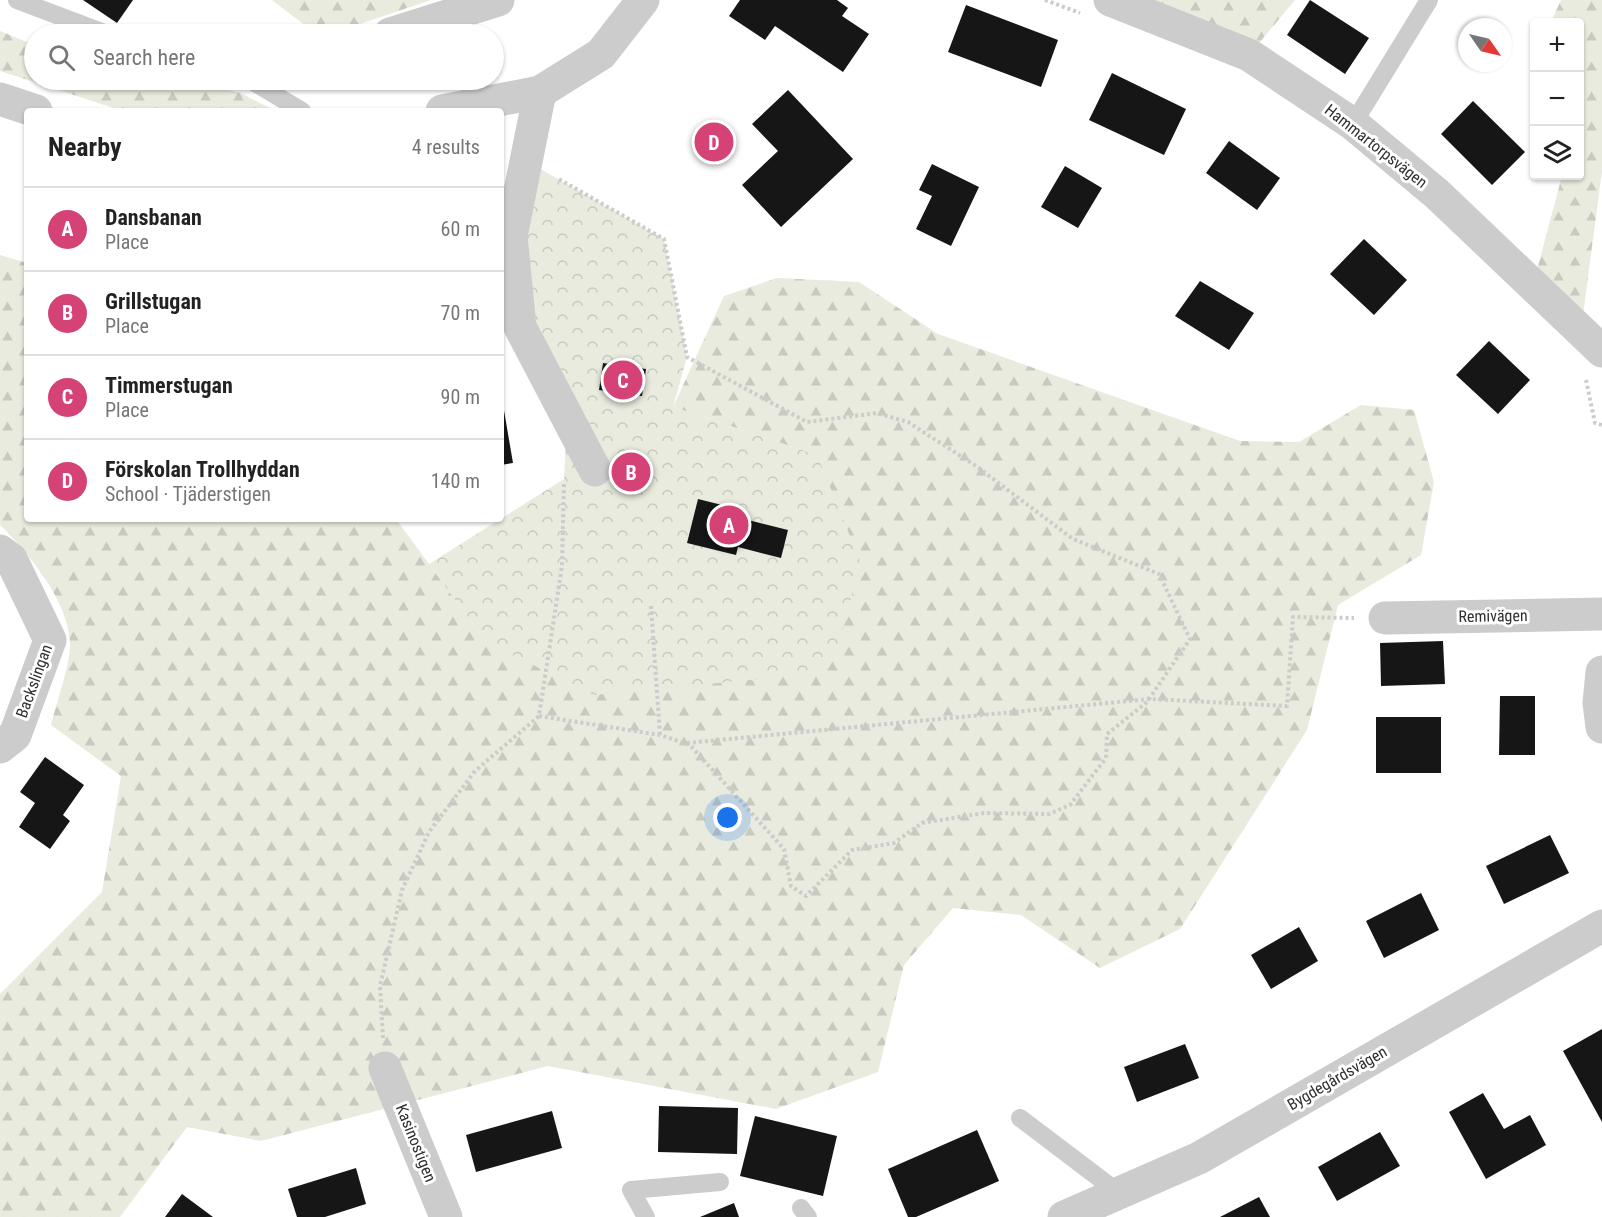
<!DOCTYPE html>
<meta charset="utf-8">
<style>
body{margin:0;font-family:"Roboto Condensed",sans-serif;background:#f6f6f6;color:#222}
.controls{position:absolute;right:18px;top:18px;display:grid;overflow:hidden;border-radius:6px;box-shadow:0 2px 4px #0004}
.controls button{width:54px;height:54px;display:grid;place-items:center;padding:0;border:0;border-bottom:2px solid #e0e0e0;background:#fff;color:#222;font:30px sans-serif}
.compass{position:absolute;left:1458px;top:18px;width:54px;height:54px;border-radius:50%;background:#fff;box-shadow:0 2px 4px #0004;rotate:124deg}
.you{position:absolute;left:728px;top:818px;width:21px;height:21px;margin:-15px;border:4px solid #fff;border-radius:50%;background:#1a73e8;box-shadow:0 0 0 9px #1a73e833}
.badge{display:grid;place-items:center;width:39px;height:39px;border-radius:50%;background:#d44276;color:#fff;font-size:20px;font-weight:700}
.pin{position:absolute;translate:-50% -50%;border:3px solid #fff;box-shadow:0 2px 6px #0006}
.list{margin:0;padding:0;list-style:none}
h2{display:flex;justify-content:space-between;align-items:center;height:78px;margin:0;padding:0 24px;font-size:26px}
h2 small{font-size:20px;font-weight:400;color:#767676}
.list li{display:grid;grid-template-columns:39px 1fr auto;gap:18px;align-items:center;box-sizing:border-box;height:84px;padding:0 24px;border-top:2px solid #e0e0e0}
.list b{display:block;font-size:22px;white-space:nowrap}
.list p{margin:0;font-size:20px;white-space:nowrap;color:#767676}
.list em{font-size:20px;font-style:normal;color:#767676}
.icon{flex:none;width:33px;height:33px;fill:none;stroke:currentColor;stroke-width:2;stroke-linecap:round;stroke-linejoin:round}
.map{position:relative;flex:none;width:1602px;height:1217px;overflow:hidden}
.search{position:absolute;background:#fff;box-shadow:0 2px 4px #0004;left:24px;top:24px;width:480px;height:66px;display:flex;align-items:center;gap:15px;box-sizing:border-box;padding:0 21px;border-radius:33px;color:#767676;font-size:22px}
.panel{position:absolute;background:#fff;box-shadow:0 2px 4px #0004;left:24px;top:108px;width:480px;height:414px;border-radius:6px}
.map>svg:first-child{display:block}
.forest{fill:url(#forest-firs)}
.park{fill:url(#park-crowns)}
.building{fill:#161616}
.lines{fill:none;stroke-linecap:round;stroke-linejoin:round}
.path{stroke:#ccc;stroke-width:4;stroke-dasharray:3 3;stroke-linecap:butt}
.lane{stroke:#ccc;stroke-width:18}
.street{stroke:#ccc;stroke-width:33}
.labels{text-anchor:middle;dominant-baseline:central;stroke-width:6;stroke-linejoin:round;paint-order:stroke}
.street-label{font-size:16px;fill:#2f2f2f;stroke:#fff}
</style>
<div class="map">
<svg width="1602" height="1217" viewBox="0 0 1602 1217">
<defs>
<pattern id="forest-firs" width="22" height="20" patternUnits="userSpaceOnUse" patternTransform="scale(1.5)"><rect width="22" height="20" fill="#e8ebde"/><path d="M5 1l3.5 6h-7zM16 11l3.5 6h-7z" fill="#c7cabf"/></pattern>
<pattern id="park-crowns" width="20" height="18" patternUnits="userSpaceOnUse" patternTransform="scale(1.5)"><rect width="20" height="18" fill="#e8ebde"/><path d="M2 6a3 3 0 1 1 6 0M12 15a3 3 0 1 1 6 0" fill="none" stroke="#c7cabf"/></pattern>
</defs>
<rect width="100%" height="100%" fill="#fff"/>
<g class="forest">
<polygon points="272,0 431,0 351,27 310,29"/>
<polygon points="1110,0 1295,0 1249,55"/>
<polygon points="1561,0 1602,0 1602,171 1581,330 1533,285 1562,176 1580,176 1580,22 1551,22"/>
<polygon points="0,31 34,45 34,80 192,80 240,93 276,111 123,111 0,71"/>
<path d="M0 255 27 263V519H396L486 642 817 455 673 407 724 296 777 278 859 282 938 334 1240 441 1299 442 1361 405 1414 410 1434 482 1421 555 1338 605 1307 730 1180 929 1100 968 1021 915 953 908 904 965 878 1072 776 1109 548 1066 261 1141 187 1127 120 1217H0V994L102 892 121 776 51 725C56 704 71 662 70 643 69 602 28 552 0 525Z"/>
</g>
<polygon class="park" points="526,161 664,239 687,357 673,407 817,455 861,563 837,650 801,675 594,695 486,642 429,564 564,479 567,418 520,327"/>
<g class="building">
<polygon points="83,0 133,0 117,23"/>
<polygon points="740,0 837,0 848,8 842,16 869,34 843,72 775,26 765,40 729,16"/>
<polygon points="1310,0 1369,38 1345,74 1287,35"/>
<polygon points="966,5 1058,40 1041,87 948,52"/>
<polygon points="1112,73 1186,109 1164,155 1089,120"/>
<polygon points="788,90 853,159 781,227 742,185 778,151 752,124"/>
<polygon points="1473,101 1525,152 1492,185 1441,134"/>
<polygon points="1229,141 1280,178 1257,210 1206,173"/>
<polygon points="932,164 979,187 951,246 916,229 932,196 919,190"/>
<polygon points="1065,166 1102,188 1078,228 1041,207"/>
<polygon points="1364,239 1407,280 1374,315 1330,274"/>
<polygon points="1200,281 1254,313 1229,350 1175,316"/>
<polygon points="1489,341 1530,380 1498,414 1456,375"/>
<polygon points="603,363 646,369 642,396 599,390"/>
<polygon points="501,393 513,463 501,465"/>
<polygon points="622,463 641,464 640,480 620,479"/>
<polygon points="698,499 746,511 744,519 788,530 781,558 738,547 736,555 687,543"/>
<polygon points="1443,641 1445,684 1381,686 1380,643"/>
<polygon points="1500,696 1535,696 1535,755 1499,755"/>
<rect x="1376" y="717" width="65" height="56"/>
<polygon points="45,757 84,785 63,815 70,821 50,849 19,827 35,803 20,792"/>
<polygon points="1550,835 1569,873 1504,904 1486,866"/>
<polygon points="1421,893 1439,930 1384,958 1366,921"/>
<polygon points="1299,927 1318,961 1271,989 1251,955"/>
<polygon points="1602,1029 1602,1122 1563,1051"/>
<polygon points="1185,1044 1199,1078 1137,1102 1124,1067"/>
<polygon points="1483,1093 1504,1129 1530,1115 1546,1145 1486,1179 1449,1112"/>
<polygon points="659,1106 738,1108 737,1154 658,1152"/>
<polygon points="552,1111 562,1148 476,1172 466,1135"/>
<polygon points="755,1116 837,1136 823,1196 740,1176"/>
<polygon points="977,1130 999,1181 916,1217 908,1217 888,1169"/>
<polygon points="1380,1132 1400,1166 1337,1201 1318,1167"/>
<polygon points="356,1168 366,1204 325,1217 297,1217 288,1189"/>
<polygon points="182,1194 213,1217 165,1217"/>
<polygon points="1259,1197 1270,1217 1220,1217"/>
<polygon points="734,1203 739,1217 700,1217"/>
</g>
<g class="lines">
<g class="path">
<polyline points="1045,0 1080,13"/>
<polyline points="1586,380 1595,423 1602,425"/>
<polyline points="651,606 660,735"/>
<polyline points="539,716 660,735 690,745 784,849 791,886 806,896 852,850 894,843 922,823 984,813 1049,814 1070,805 1106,758 1107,734 1147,702 1190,639 1159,574 1073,539 976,466 908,422 877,413 807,422 687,357 664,239 557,178"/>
<polyline points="687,743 1150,699 1287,706 1293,617 1354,618"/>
<polyline points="383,1038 380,986 402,890 429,832 475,771 539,716 562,566 564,482"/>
</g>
<g class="lane">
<polyline points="17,0 107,34"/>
<polyline points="250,80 302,111"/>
<polyline points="1353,124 1429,0"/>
<polyline points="1020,1118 1119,1193"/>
<polyline points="801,1208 808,1217"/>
<polyline points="646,1217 631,1190 720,1182"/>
</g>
<g class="street">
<polyline points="1110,0 1249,55 1353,124 1437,194 1602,351"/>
<polyline points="390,34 498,0"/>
<polyline points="540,92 511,236 520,327 595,470"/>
<polyline points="0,99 36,111"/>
<polyline points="442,111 540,92 601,54 643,0"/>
<polyline points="0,551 11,559 50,640 15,735 0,747"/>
<polyline points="1385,618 1602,614"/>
<polyline points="1602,672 1599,703 1602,727"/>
<polyline points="385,1068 446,1217"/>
<polyline points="1064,1217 1199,1158 1602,926"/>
</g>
</g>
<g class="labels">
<g class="street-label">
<text transform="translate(1376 146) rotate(38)">Hammartorpsvägen</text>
<text transform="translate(1493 616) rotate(-1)">Remivägen</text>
<text transform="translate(34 681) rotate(-70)">Backslingan</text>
<text transform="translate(1337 1078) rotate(-30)">Bygdegårdsvägen</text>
<text transform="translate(416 1143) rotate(68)">Kasinostigen</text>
</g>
</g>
</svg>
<div class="controls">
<button>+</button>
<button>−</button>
<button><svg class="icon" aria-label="layers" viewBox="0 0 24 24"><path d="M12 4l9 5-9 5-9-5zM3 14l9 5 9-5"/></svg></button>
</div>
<svg class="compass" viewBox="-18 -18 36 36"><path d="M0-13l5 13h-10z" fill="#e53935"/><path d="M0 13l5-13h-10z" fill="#767676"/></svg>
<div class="you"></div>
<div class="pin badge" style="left:729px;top:525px">A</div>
<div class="pin badge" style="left:631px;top:472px">B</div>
<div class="pin badge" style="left:623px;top:380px">C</div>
<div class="pin badge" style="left:714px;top:142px">D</div>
<div class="search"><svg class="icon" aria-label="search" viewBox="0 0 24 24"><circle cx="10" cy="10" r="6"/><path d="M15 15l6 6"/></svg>Search here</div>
<section class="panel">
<h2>Nearby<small>4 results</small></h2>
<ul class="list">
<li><span class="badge">A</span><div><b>Dansbanan</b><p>Place</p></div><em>60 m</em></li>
<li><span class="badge">B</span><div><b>Grillstugan</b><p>Place</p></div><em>70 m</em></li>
<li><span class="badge">C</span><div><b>Timmerstugan</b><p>Place</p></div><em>90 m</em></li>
<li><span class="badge">D</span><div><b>Förskolan Trollhyddan</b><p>School · Tjäderstigen</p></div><em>140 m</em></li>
</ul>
</section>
</div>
